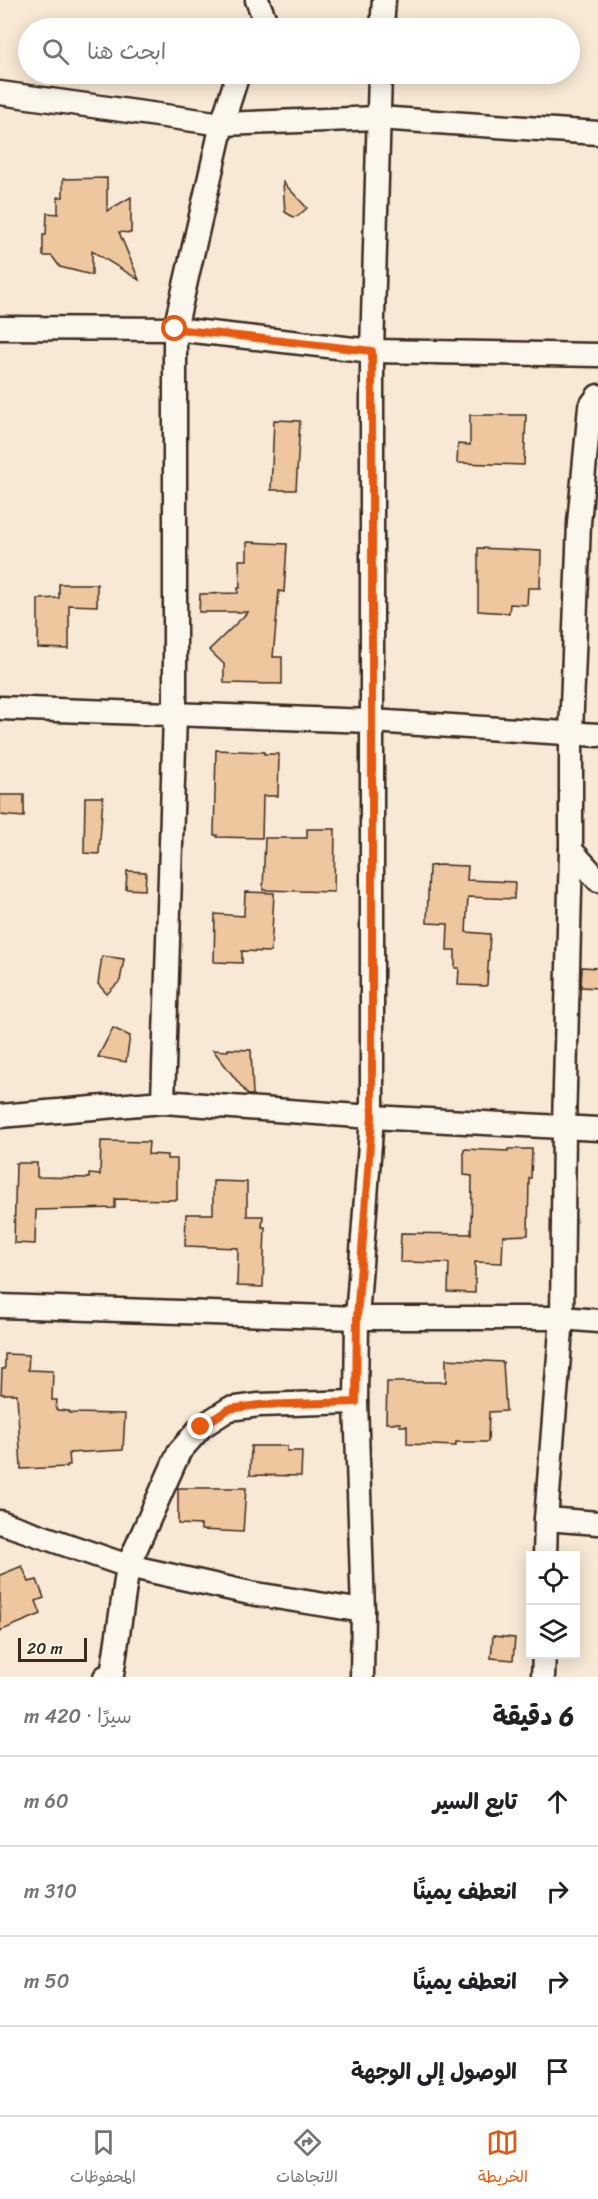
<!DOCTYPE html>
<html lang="ar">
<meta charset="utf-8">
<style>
body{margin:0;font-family:Sriracha,"Playpen Sans Arabic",sans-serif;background:#f2f2f2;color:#202124;direction:rtl}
.controls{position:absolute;right:18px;bottom:18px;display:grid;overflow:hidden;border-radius:0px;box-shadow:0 3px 15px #0003}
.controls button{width:54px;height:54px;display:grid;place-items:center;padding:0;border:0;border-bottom:2px solid #e0e0e0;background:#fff;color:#202124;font:30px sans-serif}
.scale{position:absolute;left:18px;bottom:15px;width:69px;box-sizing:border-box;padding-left:6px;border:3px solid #3b2a1e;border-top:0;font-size:16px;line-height:21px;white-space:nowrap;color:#3b2a1e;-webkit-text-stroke:4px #fbf7ec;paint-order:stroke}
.stop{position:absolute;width:18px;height:18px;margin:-14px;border:4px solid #ea580c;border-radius:50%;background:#fff}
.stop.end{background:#ea580c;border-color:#fff;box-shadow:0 2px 6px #0008}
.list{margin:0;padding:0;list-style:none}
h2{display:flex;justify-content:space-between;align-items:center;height:78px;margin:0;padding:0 24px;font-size:26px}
h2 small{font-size:20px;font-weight:400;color:#757577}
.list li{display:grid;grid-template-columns:39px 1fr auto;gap:18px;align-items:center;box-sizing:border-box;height:90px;padding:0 24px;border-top:2px solid #e0e0e0}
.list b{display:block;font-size:22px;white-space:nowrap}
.list em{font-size:20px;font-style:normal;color:#757577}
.icon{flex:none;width:33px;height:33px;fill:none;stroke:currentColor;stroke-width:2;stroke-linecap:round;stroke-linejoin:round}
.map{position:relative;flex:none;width:598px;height:1677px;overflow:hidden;direction:ltr}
.search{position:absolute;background:#fff;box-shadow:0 3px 15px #0003;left:18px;right:18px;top:18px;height:66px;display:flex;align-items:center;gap:15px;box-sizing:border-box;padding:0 21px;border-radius:33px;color:#757577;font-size:22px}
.sheet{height:438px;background:#fff}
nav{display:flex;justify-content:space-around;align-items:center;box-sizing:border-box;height:84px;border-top:2px solid #e0e0e0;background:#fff;font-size:16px;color:#757577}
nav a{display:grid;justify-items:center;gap:3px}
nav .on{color:#ea580c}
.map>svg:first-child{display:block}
.building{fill:#eec79e;stroke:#3b2a1e;stroke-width:1.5}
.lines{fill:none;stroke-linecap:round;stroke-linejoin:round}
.minor-casing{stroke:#3b2a1e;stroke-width:27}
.minor{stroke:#fbf7ec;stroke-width:22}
.route{stroke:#ea580c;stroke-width:8}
</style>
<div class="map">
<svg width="598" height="1677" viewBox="0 0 598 1677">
<rect width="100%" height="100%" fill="#f7e9d5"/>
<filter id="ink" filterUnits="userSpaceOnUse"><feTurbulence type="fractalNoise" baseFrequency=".0167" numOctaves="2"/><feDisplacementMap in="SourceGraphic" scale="12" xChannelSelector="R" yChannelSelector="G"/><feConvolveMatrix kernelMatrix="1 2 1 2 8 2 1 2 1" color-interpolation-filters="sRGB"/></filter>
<g filter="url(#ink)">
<g class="building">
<polygon points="107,178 107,211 131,197 131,233 119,232 139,280 92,251 92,275 60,267 52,256 43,256 43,235 46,235 47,213 58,214 58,197 63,197 63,179"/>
<polygon points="283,182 307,208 298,216 293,217 285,212"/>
<polygon points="470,415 526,415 524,465 457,463 458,444 470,445"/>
<polygon points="274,420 300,421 296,490 271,490"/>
<polygon points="247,542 287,544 284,592 279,591 273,657 282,657 282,684 224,683 224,664 209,650 248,612 199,612 200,594 238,593 238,588 240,588 239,560 247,560"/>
<polygon points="478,548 541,551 540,588 528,588 527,605 510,604 509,613 478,611"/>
<polygon points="59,584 97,584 97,606 69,605 69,649 38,648 38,599 59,598"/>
<polygon points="216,750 264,752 264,754 279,754 278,796 263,796 262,838 217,837 217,835 214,835"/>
<polygon points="0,795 24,795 24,817 0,815"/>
<polygon points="85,797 103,797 99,854 84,853"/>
<polygon points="307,829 335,829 334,892 263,890 265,838 307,838"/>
<polygon points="440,865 468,866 467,880 515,882 514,899 468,897 466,932 490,934 487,985 485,986 458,985 459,968 455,968 455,950 447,950 448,924 427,923 429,866"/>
<polygon points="127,871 146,872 145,890 126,889"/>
<polygon points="245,892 274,893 271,952 242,951 242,963 214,962 215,914 244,916"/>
<polygon points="102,956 124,959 120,981 107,994 98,984"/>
<polygon points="582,967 598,968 598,988 581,987"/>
<polygon points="113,1028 130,1036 126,1062 98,1057"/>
<polygon points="228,1049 251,1050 253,1095 248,1095 213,1050 228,1051"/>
<polygon points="101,1141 149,1142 148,1154 167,1155 167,1159 177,1159 177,1200 115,1199 115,1208 36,1210 35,1244 14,1243 16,1163 37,1163 37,1177 89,1178 89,1174 100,1175"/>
<polygon points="464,1149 508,1151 508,1149 532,1149 531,1178 529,1178 528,1235 503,1236 502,1263 475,1262 475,1293 448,1292 449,1263 400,1262 401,1233 471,1234 472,1176 464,1175"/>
<polygon points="213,1181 247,1182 247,1216 263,1216 262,1227 265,1227 263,1287 237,1286 238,1248 185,1246 186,1214 213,1214"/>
<polygon points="5,1354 29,1355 28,1370 53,1371 52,1400 57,1400 56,1410 69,1411 69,1413 125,1414 123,1450 69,1453 70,1465 67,1465 67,1467 21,1469 17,1394 1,1394 2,1369 5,1369"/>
<polygon points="446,1359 503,1362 506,1411 489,1412 488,1442 456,1442 456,1446 407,1444 407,1426 400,1426 400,1423 386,1423 387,1382 446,1382"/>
<polygon points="251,1446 287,1446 287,1451 302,1451 301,1476 250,1475"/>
<polygon points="178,1488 246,1488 243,1532 201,1530 201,1525 178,1524"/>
<polygon points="22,1566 29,1582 37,1580 44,1598 36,1601 41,1614 0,1631 0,1575"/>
<polygon points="493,1636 515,1638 513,1660 491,1658"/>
</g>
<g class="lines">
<g class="minor-casing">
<g id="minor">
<polyline points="257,0 267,25 265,28"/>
<polyline points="382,28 384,0"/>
<polyline points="0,93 222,124 378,118 598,133"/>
<polyline points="0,328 175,329 372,351 598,355"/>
<polyline points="0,708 371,721 598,735"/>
<polyline points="571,850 598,880"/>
<polyline points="163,1102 175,715 175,329 222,124 238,74"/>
<polyline points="0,1116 163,1102 372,1117 598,1129"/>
<polyline points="0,1306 357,1318 562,1318 598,1321"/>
<polyline points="546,1519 598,1523"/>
<polyline points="0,1522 128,1566 250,1593 363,1611"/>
<polyline points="545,1556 546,1519 562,1318 564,1127 571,850 571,733 579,523 590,407 598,396"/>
<polyline points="105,1677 112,1675 128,1566 179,1452 201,1427 229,1409 259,1405 356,1402"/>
<polyline points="362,1677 363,1611 356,1402 357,1318 372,1117 372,351 380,74"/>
<polyline points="543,1677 544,1654"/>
</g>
</g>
<use href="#minor" class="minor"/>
</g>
</g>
<g class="lines" filter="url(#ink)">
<polyline class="route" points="175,329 372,351 372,1117 357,1318 356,1402 259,1405 229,1409 201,1427"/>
</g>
</svg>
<div class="controls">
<button><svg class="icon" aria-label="locate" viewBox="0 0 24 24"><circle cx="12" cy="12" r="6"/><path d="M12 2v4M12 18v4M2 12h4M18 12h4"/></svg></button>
<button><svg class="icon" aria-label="layers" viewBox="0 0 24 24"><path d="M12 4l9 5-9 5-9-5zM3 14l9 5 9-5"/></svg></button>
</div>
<div class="scale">20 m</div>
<div class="stop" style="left:175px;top:329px"></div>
<div class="stop end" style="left:201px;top:1427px"></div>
<div class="search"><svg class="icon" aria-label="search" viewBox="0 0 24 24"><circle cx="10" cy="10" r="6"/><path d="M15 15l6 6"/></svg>ابحث هنا</div>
</div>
<section class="sheet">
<h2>6 دقيقة<small>سيرًا · 420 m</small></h2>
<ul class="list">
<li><svg class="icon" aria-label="ahead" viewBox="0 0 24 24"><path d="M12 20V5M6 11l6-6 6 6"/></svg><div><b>تابع السير</b></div><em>60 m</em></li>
<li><svg class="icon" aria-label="right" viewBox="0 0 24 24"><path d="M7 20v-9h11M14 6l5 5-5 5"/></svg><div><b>انعطف يمينًا</b></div><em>310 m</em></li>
<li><svg class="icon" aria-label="right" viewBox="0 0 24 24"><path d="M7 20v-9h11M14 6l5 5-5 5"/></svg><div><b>انعطف يمينًا</b></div><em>50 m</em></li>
<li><svg class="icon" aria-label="arrive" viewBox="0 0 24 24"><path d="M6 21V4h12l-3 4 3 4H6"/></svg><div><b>الوصول إلى الوجهة</b></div></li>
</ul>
</section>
<nav>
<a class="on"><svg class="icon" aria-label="map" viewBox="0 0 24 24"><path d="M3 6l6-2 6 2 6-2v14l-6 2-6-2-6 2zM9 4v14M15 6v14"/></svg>الخريطة</a>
<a><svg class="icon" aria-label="directions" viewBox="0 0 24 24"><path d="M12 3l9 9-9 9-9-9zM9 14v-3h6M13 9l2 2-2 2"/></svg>الاتجاهات</a>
<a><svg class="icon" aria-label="saved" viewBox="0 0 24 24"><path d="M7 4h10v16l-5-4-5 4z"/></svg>المحفوظات</a>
</nav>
